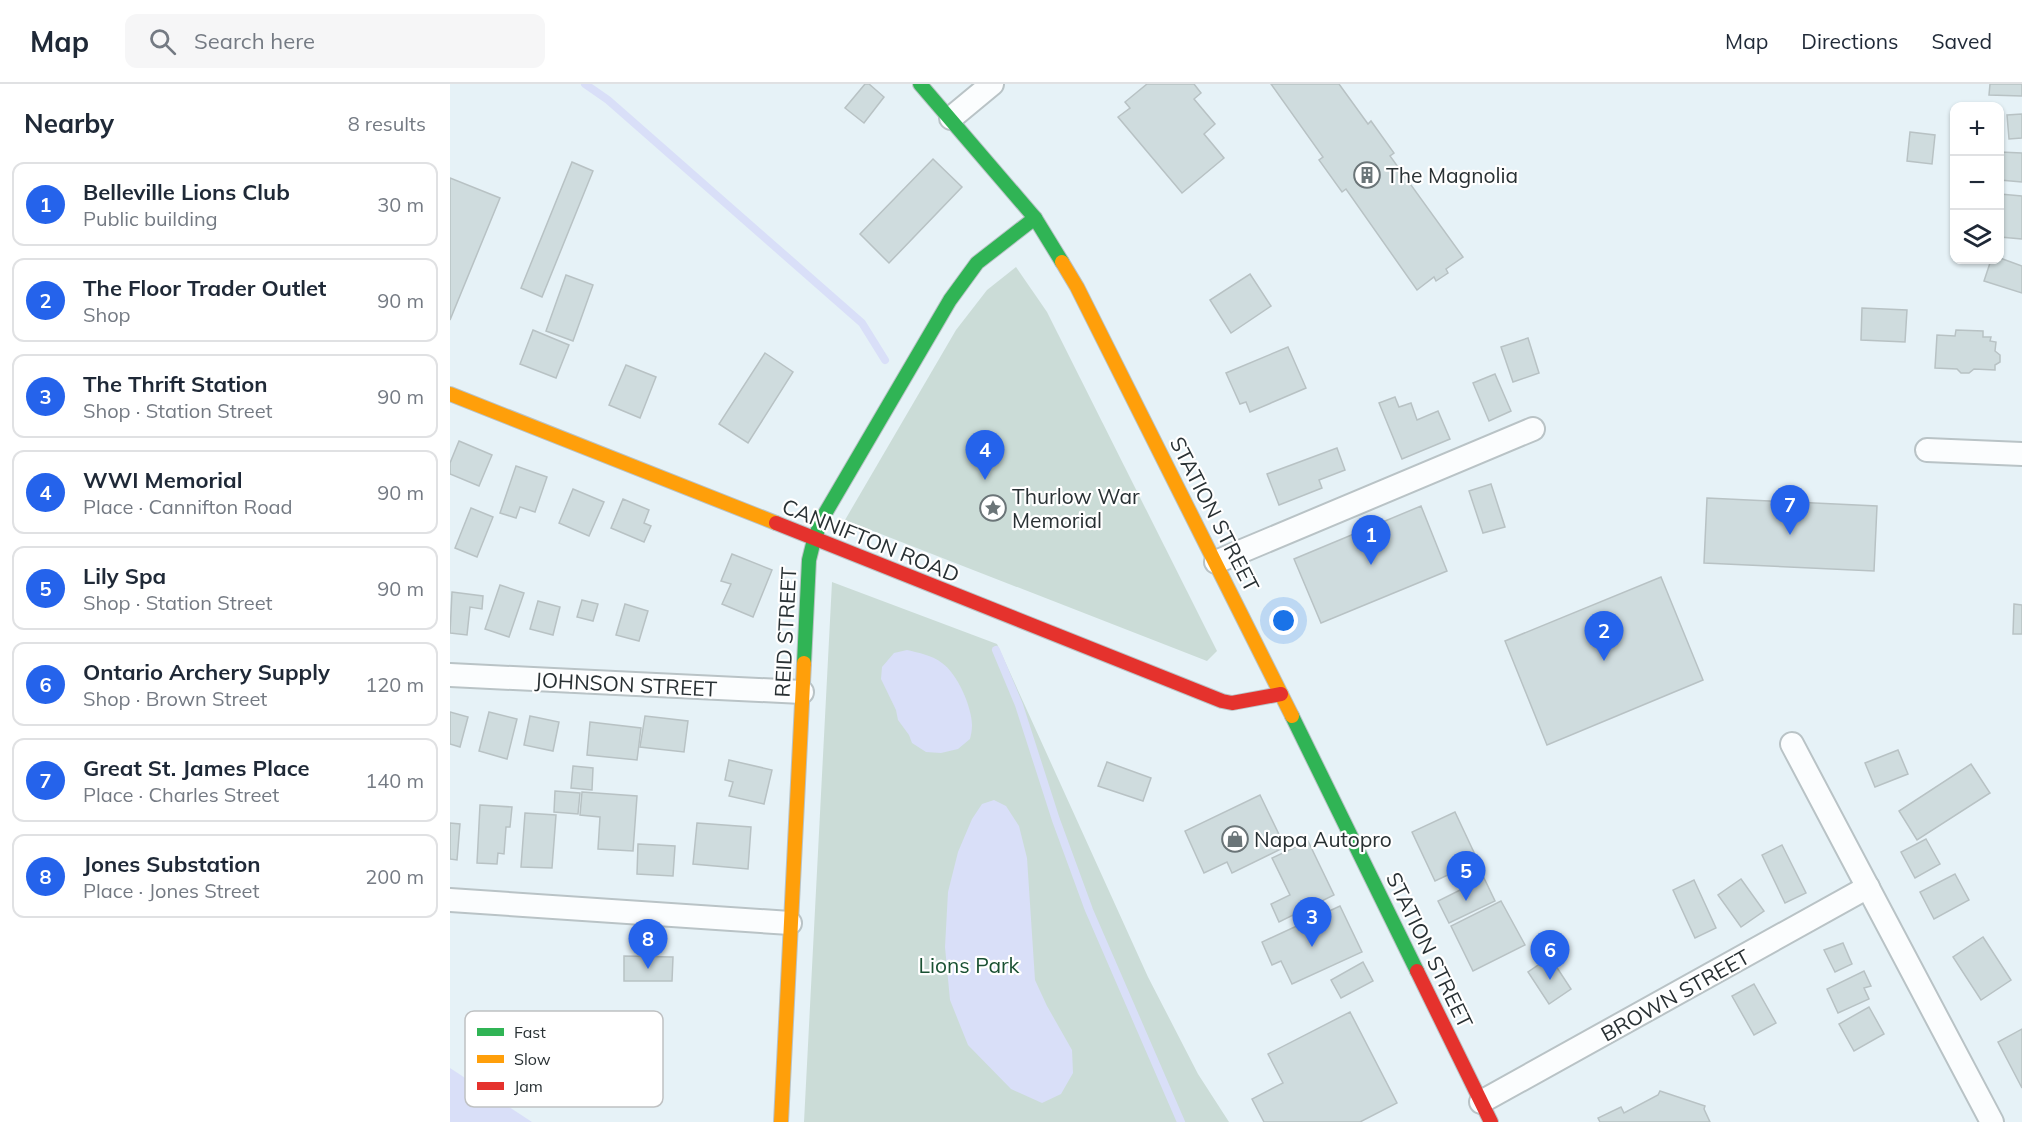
<!DOCTYPE html>
<meta charset="utf-8">
<style>
body{margin:0;font-family:Mulish,sans-serif;background:#f6f6f7;color:#1f2937}
.controls{position:absolute;right:18px;top:18px;display:grid;overflow:hidden;border-radius:12px;box-shadow:0 2px 4px #0004}
.controls button{width:54px;height:54px;display:grid;place-items:center;padding:0;border:0;border-bottom:2px solid #e0e1e3;background:#fff;color:#1f2937;font:30px sans-serif}
.you{position:absolute;left:834px;top:537px;width:21px;height:21px;margin:-15px;border:4px solid #fff;border-radius:50%;background:#1a73e8;box-shadow:0 0 0 9px #1a73e833}
.badge{display:grid;place-items:center;width:39px;height:39px;border-radius:50%;background:#2563eb;color:#fff;font-size:20px;font-weight:700}
.pin{position:absolute;translate:-50% -50px;filter:drop-shadow(0 2px 3px #0008)}
.pin::after{content:'';position:absolute;top:32px;width:21px;height:18px;background:inherit;clip-path:polygon(0 0,100% 0,50% 100%)}
.list{margin:0;padding:0;list-style:none}
h2{display:flex;justify-content:space-between;align-items:center;height:78px;margin:0;padding:0 24px;font-size:26px}
h2 small{font-size:20px;font-weight:400;color:#747a83}
.list li{display:grid;grid-template-columns:39px 1fr auto;gap:18px;align-items:center;box-sizing:border-box;height:84px;margin:0 12px 12px;padding:0 12px;border:2px solid #e0e1e3;border-radius:12px}
.list b{display:block;font-size:22px;white-space:nowrap}
.list p{margin:0;font-size:20px;white-space:nowrap;color:#747a83}
.list em{font-size:20px;font-style:normal;color:#747a83}
.icon{flex:none;width:33px;height:33px;fill:none;stroke:currentColor;stroke-width:2;stroke-linecap:round;stroke-linejoin:round}
.map{position:relative;flex:none;width:1572px;height:1038px;overflow:hidden}
header{display:flex;align-items:center;gap:36px;box-sizing:border-box;height:84px;padding:0 30px;background:#fff;border-bottom:2px solid #e0e1e3}
header strong{font-size:28px}
nav{display:flex;gap:33px;margin-inline-start:auto;font-size:21px}
.search{width:420px;height:54px;background:#f6f6f7;display:flex;align-items:center;gap:15px;box-sizing:border-box;padding:0 21px;border-radius:12px;color:#747a83;font-size:22px}
main{display:flex}
aside{flex:1;background:#fff}
.map>svg:first-child{display:block}
.green{fill:#cbdcd7}
.water{fill:#d9dff8}
.lines{fill:none;stroke-linecap:round;stroke-linejoin:round}
.stream{stroke:#d9dff8;stroke-width:8}
.building{fill:#cfdcde;stroke:#b8c2c4;stroke-width:1.5}
.street-casing{stroke:#b9c3c6;stroke-width:26}
.fast-casing{stroke:#b9c3c6;stroke-width:16}
.slow-casing{stroke:#b9c3c6;stroke-width:16}
.jam-casing{stroke:#b9c3c6;stroke-width:16}
.street{stroke:#fbfdfe;stroke-width:22}
.fast{stroke:#30b455;stroke-width:14}
.slow{stroke:#ff9f0a;stroke-width:14}
.jam{stroke:#e5322d;stroke-width:14}
.labels{text-anchor:middle;dominant-baseline:central;stroke-width:4.5;stroke-linejoin:round;paint-order:stroke}
.poi-label{font-size:21px;fill:#293134;stroke:#fff;text-anchor:start}
.street-label{font-size:21px;fill:#293134;stroke:#fff}
.park-label{font-size:21px;fill:#1a5133;stroke:#fff}
.key{fill:#fff;stroke:#bfc1c2;stroke-width:1.5}
.key-label{font-size:16px;fill:#293134}
</style>
<header>
<strong>Map</strong>
<div class="search"><svg class="icon" aria-label="search" viewBox="0 0 24 24"><circle cx="10" cy="10" r="6"/><path d="M15 15l6 6"/></svg>Search here</div>
<nav><a>Map</a><a>Directions</a><a>Saved</a></nav>
</header>
<main>
<aside>
<h2>Nearby<small>8 results</small></h2>
<ul class="list">
<li><span class="badge">1</span><div><b>Belleville Lions Club</b><p>Public building</p></div><em>30 m</em></li>
<li><span class="badge">2</span><div><b>The Floor Trader Outlet</b><p>Shop</p></div><em>90 m</em></li>
<li><span class="badge">3</span><div><b>The Thrift Station</b><p>Shop · Station Street</p></div><em>90 m</em></li>
<li><span class="badge">4</span><div><b>WWI Memorial</b><p>Place · Cannifton Road</p></div><em>90 m</em></li>
<li><span class="badge">5</span><div><b>Lily Spa</b><p>Shop · Station Street</p></div><em>90 m</em></li>
<li><span class="badge">6</span><div><b>Ontario Archery Supply</b><p>Shop · Brown Street</p></div><em>120 m</em></li>
<li><span class="badge">7</span><div><b>Great St. James Place</b><p>Place · Charles Street</p></div><em>140 m</em></li>
<li><span class="badge">8</span><div><b>Jones Substation</b><p>Place · Jones Street</p></div><em>200 m</em></li>
</ul>
</aside>
<div class="map">
<svg width="1572" height="1038" viewBox="0 0 1572 1038">
<rect width="100%" height="100%" fill="#e6f2f7"/>
<g class="green">
<polygon points="566,183 597,228 767,567 757,577 395,436 506,246 537,206"/>
<polygon points="382,498 547,560 698,893 748,990 779,1038 354,1038"/>
</g>
<g class="water">
<path d="M457 566C469 569 482 571 492 579 507 589 522 623 522 641 522 646 521 651 520 655L508 665 491 669 476 668 462 659 459 651 448 636 446 626 431 595 432 583 444 569Z"/>
<polygon points="544,716 556,722 569,742 577,774 585,896 597,922 622,966 623,989 611,1010 592,1019 561,1005 518,961 500,916 495,863 498,808 508,768 522,735 532,720"/>
<polygon points="0,984 82,1038 0,1038"/>
</g>
<g class="lines">
<g class="stream">
<polyline points="135,0 158,16 412,239 435,276"/>
<polyline points="546,566 569,621 606,736 639,826 731,1038"/>
</g>
</g>
<g class="building">
<polygon points="415,0 419,0 434,13 414,39 395,24"/>
<polygon points="697,0 744,0 751,9 744,15 765,40 754,50 774,74 732,109 668,33 680,24 675,18"/>
<polygon points="821,0 889,0 918,40 921,37 944,69 940,72 1013,173 996,185 998,189 986,197 984,193 967,206 896,105 892,108 869,76 873,73"/>
<polygon points="1540,0 1572,0 1572,12 1539,11"/>
<polygon points="1572,30 1572,54 1559,55 1557,31"/>
<polygon points="1460,48 1485,51 1482,80 1457,77"/>
<polygon points="1550,68 1572,69 1572,98 1550,96"/>
<polygon points="483,75 512,103 439,179 410,150"/>
<polygon points="122,78 143,87 92,213 71,204"/>
<polygon points="0,94 50,114 0,236"/>
<polygon points="1550,110 1572,112 1572,155 1550,153"/>
<polygon points="1550,174 1572,182 1572,209 1534,197 1541,176"/>
<polygon points="800,190 821,222 781,249 760,216"/>
<polygon points="116,191 143,201 123,257 96,247"/>
<polygon points="1412,224 1457,226 1455,258 1411,256"/>
<polygon points="83,246 119,261 106,294 70,280"/>
<polygon points="1506,246 1533,247 1533,253 1541,253 1540,257 1546,258 1545,267 1550,271 1550,278 1545,281 1545,286 1524,285 1519,289 1511,289 1507,285 1485,284 1487,251 1505,252"/>
<polygon points="1078,254 1089,289 1063,298 1051,263"/>
<polygon points="838,263 856,304 800,328 796,318 790,320 776,289"/>
<polygon points="315,269 343,288 298,359 269,340"/>
<polygon points="176,281 206,293 190,334 159,321"/>
<polygon points="1045,290 1061,327 1039,337 1023,299"/>
<polygon points="945,313 949,323 961,319 967,336 988,327 1000,355 952,375 929,319"/>
<polygon points="9,357 42,371 29,402 0,390 0,379"/>
<polygon points="887,364 895,386 869,396 872,404 829,421 817,390"/>
<polygon points="66,382 97,393 85,428 70,423 66,434 50,429"/>
<polygon points="1041,400 1055,443 1033,449 1019,407"/>
<polygon points="123,405 154,418 139,452 109,439"/>
<polygon points="1257,414 1427,422 1424,487 1254,479"/>
<polygon points="173,415 199,426 194,439 201,442 194,458 161,444"/>
<polygon points="971,422 997,487 871,539 844,475"/>
<polygon points="21,424 43,433 27,473 5,464"/>
<polygon points="282,470 322,486 303,533 272,520 281,500 271,497"/>
<polygon points="1211,493 1253,596 1097,661 1055,557"/>
<polygon points="50,501 74,509 59,553 35,545"/>
<polygon points="2,508 33,512 32,525 20,523 17,551 0,549"/>
<polygon points="132,516 148,520 143,537 127,533"/>
<polygon points="88,517 110,523 103,551 80,545"/>
<polygon points="175,520 198,527 189,557 166,551"/>
<polygon points="1564,520 1572,521 1572,550 1563,550"/>
<polygon points="0,628 18,633 10,663 0,660"/>
<polygon points="39,628 67,635 57,675 29,667"/>
<polygon points="80,632 109,638 103,667 74,661"/>
<polygon points="195,632 238,637 234,668 190,663"/>
<polygon points="140,638 191,644 187,676 137,671"/>
<polygon points="1448,666 1458,690 1425,703 1415,679"/>
<polygon points="279,676 322,686 314,720 279,712 283,698 275,696"/>
<polygon points="657,678 701,694 693,717 648,702"/>
<polygon points="1521,680 1540,709 1467,756 1449,727"/>
<polygon points="123,682 143,684 142,706 121,704"/>
<polygon points="105,707 130,709 128,730 104,728"/>
<polygon points="132,708 187,712 183,767 148,765 150,733 130,731"/>
<polygon points="810,711 835,763 782,789 777,778 754,789 735,747"/>
<polygon points="30,721 62,723 60,743 56,743 54,770 48,769 47,780 27,779"/>
<polygon points="1005,728 1028,777 985,797 962,748"/>
<polygon points="75,729 106,731 102,784 71,783"/>
<polygon points="0,739 10,740 7,776 0,775"/>
<polygon points="247,739 301,743 298,785 243,780"/>
<polygon points="1476,755 1490,780 1465,794 1451,768"/>
<polygon points="858,757 884,811 829,838 821,820 840,811 822,774"/>
<polygon points="188,760 225,762 223,792 187,790"/>
<polygon points="1332,761 1356,809 1335,819 1312,771"/>
<polygon points="1505,790 1519,816 1484,835 1470,808"/>
<polygon points="1034,794 1045,817 999,839 988,817"/>
<polygon points="1291,795 1314,827 1291,843 1268,811"/>
<polygon points="1244,796 1266,844 1245,854 1223,806"/>
<polygon points="1051,817 1075,861 1023,887 1001,842"/>
<polygon points="890,822 912,868 842,900 831,877 822,881 812,858"/>
<polygon points="1533,853 1561,896 1531,916 1503,873"/>
<polygon points="1393,859 1402,880 1385,888 1374,866"/>
<polygon points="174,872 223,873 222,897 174,897"/>
<polygon points="1100,873 1121,905 1099,920 1078,888"/>
<polygon points="913,878 923,897 891,914 881,896"/>
<polygon points="1414,887 1421,902 1414,904 1419,915 1388,929 1377,905"/>
<polygon points="1304,900 1326,939 1304,951 1282,912"/>
<polygon points="1419,923 1434,950 1404,967 1389,940"/>
<polygon points="900,928 947,1019 910,1038 814,1038 802,1015 833,999 818,970"/>
<polygon points="1572,945 1572,1004 1548,958"/>
<polygon points="1210,1007 1255,1022 1254,1025 1260,1038 1150,1038 1148,1034 1171,1023 1174,1029 1208,1011"/>
</g>
<g class="lines">
<g class="street-casing">
<g id="street">
<polyline points="501,34 542,0"/>
<polyline points="1477,366 1572,370"/>
<polyline points="766,478 1083,345"/>
<polyline points="0,591 352,608"/>
<polyline points="1342,660 1542,1038"/>
<polyline points="0,816 340,839"/>
<polyline points="1031,1018 1418,803"/>
</g>
</g>
<g class="fast-casing">
<g id="fast">
<polyline points="470,0 585,134 612,178"/>
<polyline points="354,579 359,476 364,456 373,433 500,216 527,179 585,134"/>
<polyline points="842,632 967,887"/>
</g>
</g>
<g class="slow-casing">
<g id="slow">
<polyline points="612,178 627,203 842,632"/>
<polyline points="0,310 326,439"/>
<polyline points="331,1038 354,579"/>
</g>
</g>
<g class="jam-casing">
<g id="jam">
<polyline points="326,439 772,617 782,619 831,610"/>
<polyline points="967,887 1041,1038"/>
</g>
</g>
<use href="#street" class="street"/>
<use href="#fast" class="fast"/>
<use href="#slow" class="slow"/>
<use href="#jam" class="jam"/>
</g>
<defs>
<g id="building-ring" transform="scale(1.35)"><circle r="9.5" fill="#fff" stroke="#6b7578" stroke-width="1.5"/><path d="M-4-6H4V6H1V3H-1V6H-4ZM-2.5-4.3h1.7v1.8h-1.7ZM.8-4.3h1.7v1.8H.8ZM-2.5-1h1.7V.8h-1.7ZM.8-1h1.7V.8H.8Z" fill="#6b7578"/></g>
<g id="sight-ring" transform="scale(1.35)"><circle r="9.5" fill="#fff" stroke="#6b7578" stroke-width="1.5"/><path d="M0-6L1.8-2.2L6-1.7L2.9 1.2L3.7 5.4L0 3.3L-3.7 5.4L-2.9 1.2L-6-1.7L-1.8-2.2Z" fill="#6b7578"/></g>
<g id="shop-ring" transform="scale(1.35)"><circle r="9.5" fill="#fff" stroke="#6b7578" stroke-width="1.5"/><path d="M-5-2.5h2.3a2.7 3.5 0 0 1 5.4 0H5L5.5 6h-11ZM-1.5-2.5h3a1.5 2.3 0 0 0-3 0Z" fill="#6b7578"/></g>
</defs>
<g fill-rule="evenodd">
<use href="#building-ring" x="917" y="91"/>
<use href="#sight-ring" x="543" y="424"/>
<use href="#shop-ring" x="785" y="755"/>
</g>
<g class="labels">
<g class="poi-label">
<text x="936" y="91">The Magnolia</text>
<text x="562" y="412">Thurlow War<tspan x="562" dy="24">Memorial</tspan></text>
<text x="804" y="755">Napa Autopro</text>
</g>
<g class="street-label">
<text transform="translate(765 430) rotate(63)">STATION STREET</text>
<text transform="translate(421 456) rotate(22)">CANNIFTON ROAD</text>
<text transform="translate(335 548) rotate(-87)">REID STREET</text>
<text transform="translate(176 600) rotate(3)">JOHNSON STREET</text>
<text transform="translate(980 866) rotate(64)">STATION STREET</text>
<text transform="translate(1225 911) rotate(-29)">BROWN STREET</text>
</g>
<g class="park-label">
<text x="519" y="881">Lions Park</text>
</g>
</g>
<rect x="15" y="927" width="198" height="96" rx="9" class="key"/>
<rect x="27" y="944" width="27" height="8" fill="#30b455"/>
<rect x="27" y="971" width="27" height="8" fill="#ff9f0a"/>
<rect x="27" y="998" width="27" height="8" fill="#e5322d"/>
<g class="key-label">
<text x="64" y="954">Fast</text>
<text x="64" y="981">Slow</text>
<text x="64" y="1008">Jam</text>
</g>
</svg>
<div class="controls">
<button>+</button>
<button>−</button>
<button><svg class="icon" aria-label="layers" viewBox="0 0 24 24"><path d="M12 4l9 5-9 5-9-5zM3 14l9 5 9-5"/></svg></button>
</div>
<div class="you"></div>
<div class="pin badge" style="left:921px;top:481px">1</div>
<div class="pin badge" style="left:1154px;top:577px">2</div>
<div class="pin badge" style="left:862px;top:863px">3</div>
<div class="pin badge" style="left:535px;top:396px">4</div>
<div class="pin badge" style="left:1016px;top:817px">5</div>
<div class="pin badge" style="left:1100px;top:896px">6</div>
<div class="pin badge" style="left:1340px;top:451px">7</div>
<div class="pin badge" style="left:198px;top:885px">8</div>
</div>
</main>
